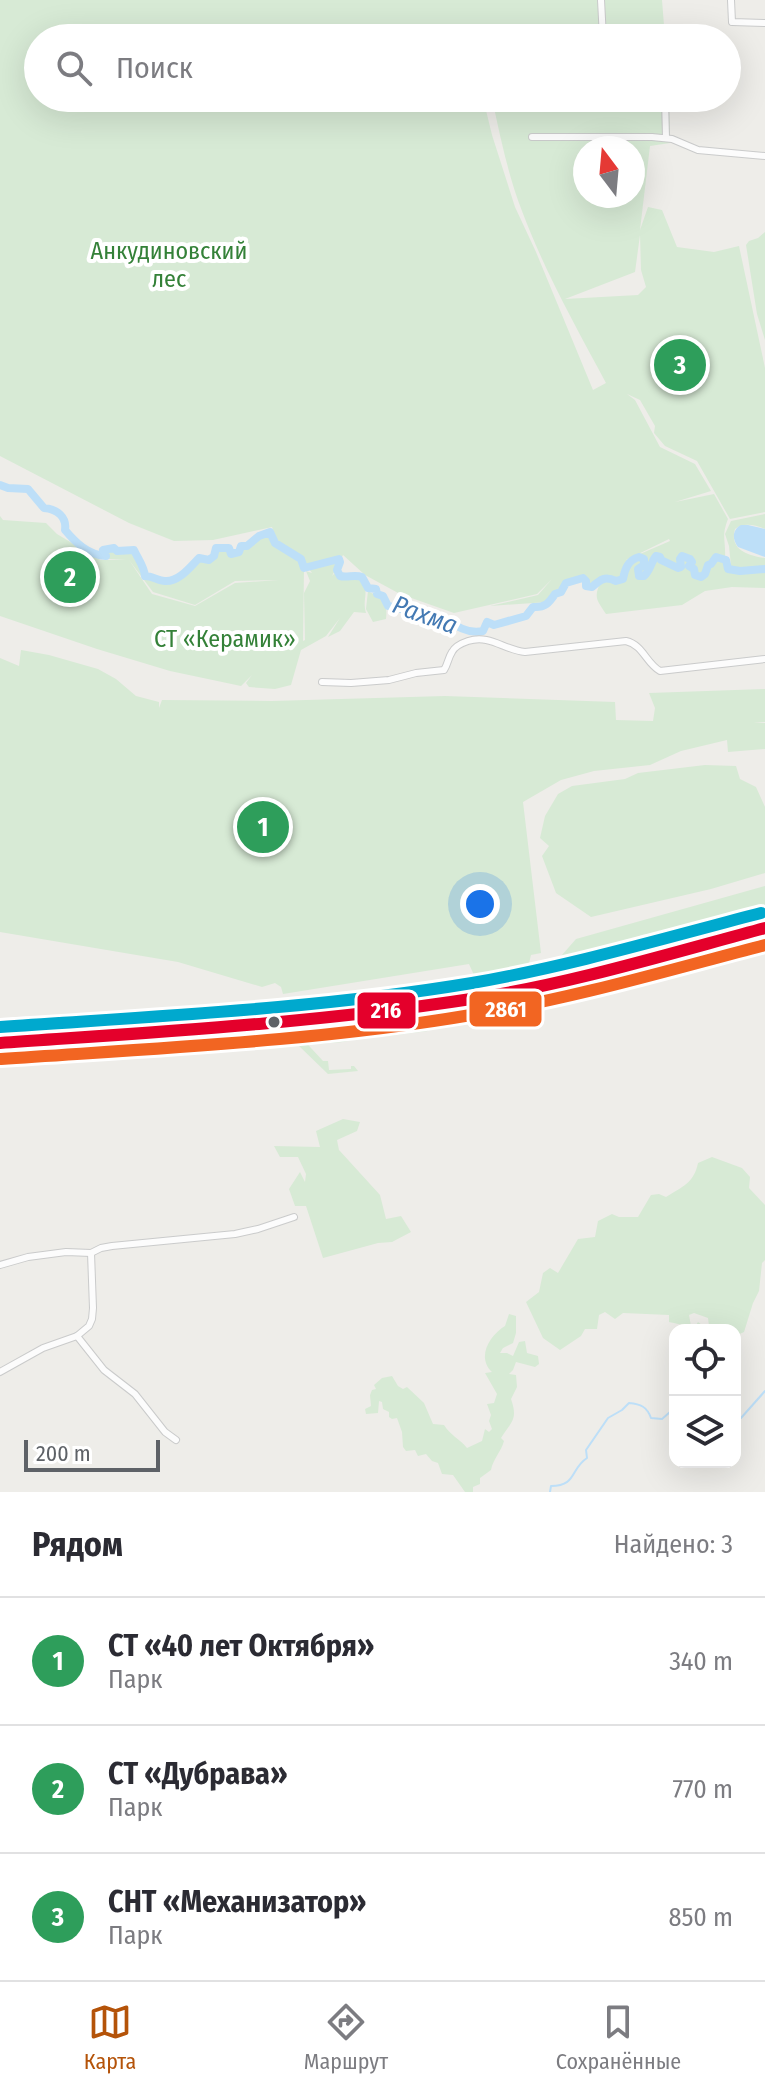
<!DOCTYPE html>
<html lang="ru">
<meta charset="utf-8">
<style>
body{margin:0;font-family:"Fira Sans Condensed",sans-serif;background:#f2f2f3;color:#2b2b33}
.controls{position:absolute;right:24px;bottom:24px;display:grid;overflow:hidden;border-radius:16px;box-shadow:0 8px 32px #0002}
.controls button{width:72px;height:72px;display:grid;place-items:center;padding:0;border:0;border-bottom:2px solid #e1e1e2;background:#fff;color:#2b2b33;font:40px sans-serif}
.compass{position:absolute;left:573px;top:136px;width:72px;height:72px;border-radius:50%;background:#fff;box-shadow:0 8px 32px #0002;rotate:344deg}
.scale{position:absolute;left:24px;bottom:20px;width:136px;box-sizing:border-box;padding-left:8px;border:4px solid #5e6267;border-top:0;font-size:22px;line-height:28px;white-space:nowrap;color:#5e6267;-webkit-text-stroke:6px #fff;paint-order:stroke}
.you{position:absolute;left:480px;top:904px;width:28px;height:28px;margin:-20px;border:6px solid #fff;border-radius:50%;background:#1a73e8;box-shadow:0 0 0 12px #1a73e833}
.badge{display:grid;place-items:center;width:52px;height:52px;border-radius:50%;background:#b45309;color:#fff;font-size:26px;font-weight:700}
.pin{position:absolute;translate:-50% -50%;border:4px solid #fff;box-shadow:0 2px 8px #0006}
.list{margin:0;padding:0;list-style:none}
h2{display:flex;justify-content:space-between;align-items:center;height:104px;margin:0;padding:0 32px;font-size:34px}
h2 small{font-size:26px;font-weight:400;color:#7c7c81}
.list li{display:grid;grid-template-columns:52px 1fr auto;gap:24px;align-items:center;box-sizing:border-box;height:128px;padding:0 32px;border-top:2px solid #e1e1e2}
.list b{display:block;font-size:30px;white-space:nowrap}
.list p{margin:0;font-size:26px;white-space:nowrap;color:#7c7c81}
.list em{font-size:26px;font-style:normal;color:#7c7c81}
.icon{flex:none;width:44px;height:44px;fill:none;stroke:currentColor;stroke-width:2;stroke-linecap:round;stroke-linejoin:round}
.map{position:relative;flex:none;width:765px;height:1492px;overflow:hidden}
.search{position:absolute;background:#fff;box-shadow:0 8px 32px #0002;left:24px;right:24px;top:24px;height:88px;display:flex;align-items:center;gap:20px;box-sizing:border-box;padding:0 28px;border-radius:44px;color:#7c7c81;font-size:30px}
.sheet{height:488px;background:#fff}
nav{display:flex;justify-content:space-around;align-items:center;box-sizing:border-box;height:112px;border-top:2px solid #e1e1e2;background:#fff;font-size:22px;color:#7c7c81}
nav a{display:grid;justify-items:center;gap:4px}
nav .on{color:#b45309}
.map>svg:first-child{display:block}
.green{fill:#d7ead5;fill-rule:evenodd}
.water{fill:#bddff8}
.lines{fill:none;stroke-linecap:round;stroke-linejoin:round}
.stream{stroke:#bddff8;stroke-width:2}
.river{stroke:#bddff8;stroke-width:8}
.minor-casing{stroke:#cacbcb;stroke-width:8}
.major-casing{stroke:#d6ceb8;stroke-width:9}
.minor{stroke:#fcfcfc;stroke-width:6}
.major{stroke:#f3f2e9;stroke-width:7}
.bus-1-casing{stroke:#fff;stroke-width:18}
.bus-2-casing{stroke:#fff;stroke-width:18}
.bus-3-casing{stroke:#fff;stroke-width:18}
.bus-1{stroke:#e4002b;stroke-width:12}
.bus-2{stroke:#f26522;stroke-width:12}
.bus-3{stroke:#00a9ce;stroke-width:12}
.bus-dot{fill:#5e6267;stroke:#fff;stroke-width:3}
.labels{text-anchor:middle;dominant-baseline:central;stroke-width:8;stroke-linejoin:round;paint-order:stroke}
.park-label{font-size:24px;fill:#348138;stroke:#fff}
.water-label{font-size:26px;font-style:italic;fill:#4379b3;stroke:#fff}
.line-badge{stroke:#fff;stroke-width:3}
.badge-label{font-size:22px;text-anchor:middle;font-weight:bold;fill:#fff}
</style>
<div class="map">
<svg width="765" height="1492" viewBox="0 0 765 1492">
<rect width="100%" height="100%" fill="#eeede9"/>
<g class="green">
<path d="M0 0H662L665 38H471L470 35 469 38H38V98H483L492 135 515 207 536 252 593 390 606 383C576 327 544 270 522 211 508 175 500 136 492 98H669L670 143 650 146 640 230 648 207 662 210 677 247 714 252 739 246 765 368V512L730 519 697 461 665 446 654 433 655 426 640 400 627 394 635 400 660 447 695 464 711 491 675 502 714 494 728 519C721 537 726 540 725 558L714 556 706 565 702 574 697 573 695 568 692 566 694 562 691 558 683 554 679 556 678 566 663 559 662 556 657 554C650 560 649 568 643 573L641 570 647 565 645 557 640 554 670 541 669 539 626 560H630L622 570 620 578C606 582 609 569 592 585L588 584V580L583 576 564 581 559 591 554 593 548 602 490 606 538 595 552 579 537 594 454 613 400 594 365 575 343 555 332 576 336 572 338 576 344 579 356 577C373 591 361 596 366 613L354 612 340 631 328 637 340 618 326 636 301 650 291 685 275 689 249 687 246 683 252 675 241 686 170 671 97 649 0 616V516L3 520 46 523 57 534 100 560H126L108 559 104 550 114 549 118 552 134 550C137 560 143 567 145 577L166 582 178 579 199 559 209 561 214 557 217 549H228L230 554 239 553 241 547C253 546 258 535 270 534L275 544 300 560 304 569 303 641 305 640 304 593 310 581 306 571 312 573 300 556 278 543 272 527 213 540 174 541 129 523 0 456ZM585 148H633V196H585ZM640 235 641 270 646 287 638 295 565 299 635 272ZM129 560 153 592 195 605 235 581 279 580 235 583 195 606 152 594Z"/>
<polygon points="765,232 765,340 757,314 746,245 749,241 758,238"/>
<path d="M765 514V529C755 525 744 522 735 529 729 549 747 556 765 558V567L742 569 731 566 729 546 725 534 731 521Z"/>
<path d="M658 559 678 570 682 568 683 559 689 563 687 567 692 570 694 576 699 578 704 577 709 566 717 559 725 563 727 570 749 573 765 572V588L732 587 705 591 682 605 606 614C597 600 593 598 601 581L607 580 616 584 625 581 627 569 636 560 641 561V565L636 569 638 578C653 579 648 567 658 559Z"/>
<path d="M368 591C382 599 388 601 386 619L373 622 366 609Z"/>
<path d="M21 650 49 655 98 669 116 679 136 696 159 702V708L162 700 272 701 445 696 615 702 616 720 653 721 655 708 649 693 765 689V722H754L765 723V749L728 752 727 740 681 751 650 765 594 771 561 780 523 802 541 953 531 955 527 972C514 976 490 985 478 984L469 964 283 994 281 987 275 983 262 987 178 962 0 932V658L19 666Z"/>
<polygon points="705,765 736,766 740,779 756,787 765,807 765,873 711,889 591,917 556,893 542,856 549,846 540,838 545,816 558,794 572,786 625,779 638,773"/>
<polygon points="765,886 765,910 755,918 641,935 615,957 593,952 565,971 555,963 576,939"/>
<polygon points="174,1015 177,1021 174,1026 130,1029 127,1027 129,1021 143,1016"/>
<polygon points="424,1018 428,1031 389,1036 384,1032 370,1035 379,1025"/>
<path d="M362 1026 364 1028C359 1045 332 1042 317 1044L309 1035 310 1031Z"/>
<polygon points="299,1035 323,1061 328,1061 329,1070 351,1069 351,1066 354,1066 358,1071 328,1074 298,1045 294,1036"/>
<polygon points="343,1119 360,1122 357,1131 337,1140 339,1150 380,1195 386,1219 401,1216 411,1232 392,1242 378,1243 323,1258 306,1206 295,1206 289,1189 300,1172 305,1182 306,1174 298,1157 280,1157 274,1146 320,1147 316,1131"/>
<path d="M712 1157 742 1168 750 1177 749 1188 765 1205V1260L762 1263 759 1291 753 1303 744 1332 735 1336V1330H726L723 1327 709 1326 708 1318 694 1313 689 1315 691 1326 695 1327 698 1322 702 1325 701 1330H686L683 1325 669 1322V1315L623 1313 615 1319 605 1312 599 1315 597 1329H585L581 1336 560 1350 543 1338 526 1302 539 1292 543 1273 550 1268 558 1273 578 1239 595 1237 598 1221 612 1214 619 1217H638L651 1195 659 1194 666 1197C682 1187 694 1183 698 1163Z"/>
<path d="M509 1314 516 1316V1333L513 1343 503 1348 500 1353H507L513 1356 519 1342 525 1341 527 1353 538 1356 539 1364 535 1367 516 1362 513 1370 509 1374 516 1375 517 1387 511 1399C518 1419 512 1421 501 1438L504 1441C501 1452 493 1459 491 1470L480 1478V1484L473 1487V1492H465L453 1475 442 1474 438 1463 432 1461 426 1454 418 1456 415 1450 406 1451 403 1447 402 1432 397 1418 392 1419 389 1417V1412L383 1409 382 1402 379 1401 378 1413 366 1414 365 1409 371 1406 370 1395 372 1390 376 1389 374 1385 382 1378 392 1376 398 1386 403 1389 407 1387 424 1403 433 1424 444 1425C450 1435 460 1439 467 1448L482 1441 485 1429 489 1432 492 1429 489 1421 491 1415 487 1404 494 1403 497 1394 485 1373 492 1372C476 1357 490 1335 505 1326Z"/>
</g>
<path class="water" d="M741 525H748L765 529V557L738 547C732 539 732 530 741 525Z"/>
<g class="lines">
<g class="stream">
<polyline points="735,1416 741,1418 765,1391"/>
<path d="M550 1492 551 1486C577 1486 570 1469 587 1458L586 1450 608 1418 622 1410 629 1403C641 1404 647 1407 651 1418L662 1419 670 1412 675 1411"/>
</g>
<path class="river" d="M0 485 8 488 28 489 44 508C57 509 67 517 65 530 76 543 88 555 106 556L103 550 114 548 117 551 134 550C138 559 144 566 145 576 153 576 158 581 165 581 179 582 190 567 199 558L209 560 214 556 216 548H229L231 554 239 552 241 546H247L259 536 270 532 275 543 301 559 304 568 339 559 340 562 337 570 340 576C348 578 354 574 362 577L368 588 376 589 377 594 383 596 388 606C406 608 421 618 439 624L448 620C458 628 470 634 483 631L487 622 494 625 526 616 533 607C545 608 549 603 555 594L561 592 566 583 583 578 586 581V586L592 587C601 579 605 576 616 581L623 579C625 569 628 560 639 557L644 559V565L638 569 639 576H644C650 571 651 562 656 556L660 557 661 560 678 568 681 567 680 559 682 556 690 559 692 562 689 566 694 569 695 575 701 577 705 574 708 565 711 564 716 557 726 560 728 569 740 571 765 569"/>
<g class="minor-casing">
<g id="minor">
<polyline points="601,0 603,38"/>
<polyline points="731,0 732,22 765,23"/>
<polyline points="665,98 666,138"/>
<polyline points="532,137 652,137 672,139 698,150 765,156"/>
<path d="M322 682 351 683 389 680 416 673 444 670C448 664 448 658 452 652 455 646 462 643 468 641 490 634 504 650 525 652L626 641C643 645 646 663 660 671L765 659"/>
<polyline points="0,1265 28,1257 66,1252 91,1253 101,1248 112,1246 235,1234 258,1229 294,1217"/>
<polyline points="77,1336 104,1370 135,1394 165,1432 176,1440"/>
<polyline points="0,1372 43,1348 77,1336 89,1326 92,1319 93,1308 91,1253"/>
</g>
</g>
<g class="major-casing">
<g id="major">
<polyline points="0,1043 248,1026 352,1015 472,999 559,983 765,928"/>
<path d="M0 1048C191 1036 383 1027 572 990 637 977 701 956 765 939"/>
</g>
</g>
<use href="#minor" class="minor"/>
<use href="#major" class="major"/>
<g class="bus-1-casing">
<path id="bus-1" d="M0 1043C157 1032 315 1023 471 999 570 984 668 954 765 928"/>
</g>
<g class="bus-2-casing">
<path id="bus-2" d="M1 1059C160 1048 320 1041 477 1014 575 998 669 970 765 945"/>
</g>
<g class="bus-3-casing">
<path id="bus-3" d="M0 1027C157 1016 316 1009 472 983 570 966 665 938 761 913"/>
</g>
<use href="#bus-1" class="bus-1"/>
<use href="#bus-2" class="bus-2"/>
<use href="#bus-3" class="bus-3"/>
</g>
<circle class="bus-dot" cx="274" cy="1022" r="7"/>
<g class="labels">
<g class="park-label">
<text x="169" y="251">Анкудиновский<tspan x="169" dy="28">лес</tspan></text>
<text x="225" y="639">СТ «Керамик»</text>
</g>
<g class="water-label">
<text transform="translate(425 615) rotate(20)">Рахма</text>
</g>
</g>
<g class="line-badge">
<rect x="468" y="990" width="75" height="38" rx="8" fill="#f26522"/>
<rect x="356" y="991" width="61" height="39" rx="8" fill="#e4002b"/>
</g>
<g class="badge-label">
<text x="506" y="1017">2861</text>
<text x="386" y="1018">216</text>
</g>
</svg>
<div class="controls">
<button><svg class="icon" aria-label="locate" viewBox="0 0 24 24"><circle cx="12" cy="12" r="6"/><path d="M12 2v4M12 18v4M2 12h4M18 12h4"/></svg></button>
<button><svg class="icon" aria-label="layers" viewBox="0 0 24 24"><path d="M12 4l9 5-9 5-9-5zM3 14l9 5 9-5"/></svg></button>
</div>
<svg class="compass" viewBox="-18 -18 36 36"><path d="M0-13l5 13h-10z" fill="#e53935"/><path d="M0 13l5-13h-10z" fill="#7c7c81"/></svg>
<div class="scale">200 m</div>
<div class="you"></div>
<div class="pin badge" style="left:263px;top:827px;background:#2e9e5b">1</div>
<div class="pin badge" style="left:70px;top:577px;background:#2e9e5b">2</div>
<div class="pin badge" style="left:680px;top:365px;background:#2e9e5b">3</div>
<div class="search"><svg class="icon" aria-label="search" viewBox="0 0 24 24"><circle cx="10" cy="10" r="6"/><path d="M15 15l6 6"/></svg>Поиск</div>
</div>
<section class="sheet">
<h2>Рядом<small>Найдено: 3</small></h2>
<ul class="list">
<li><span class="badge" style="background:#2e9e5b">1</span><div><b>СТ «40 лет Октября»</b><p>Парк</p></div><em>340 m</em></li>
<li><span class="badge" style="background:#2e9e5b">2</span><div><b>СТ «Дубрава»</b><p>Парк</p></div><em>770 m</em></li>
<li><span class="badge" style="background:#2e9e5b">3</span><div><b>СНТ «Механизатор»</b><p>Парк</p></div><em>850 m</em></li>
</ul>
</section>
<nav>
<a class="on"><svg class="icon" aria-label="map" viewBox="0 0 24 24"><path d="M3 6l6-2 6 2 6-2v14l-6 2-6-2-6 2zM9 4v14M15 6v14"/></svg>Карта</a>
<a><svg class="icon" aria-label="directions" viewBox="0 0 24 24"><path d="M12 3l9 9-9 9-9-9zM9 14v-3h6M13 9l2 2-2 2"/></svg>Маршрут</a>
<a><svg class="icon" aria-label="saved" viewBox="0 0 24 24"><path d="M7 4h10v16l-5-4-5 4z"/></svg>Сохранённые</a>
</nav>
